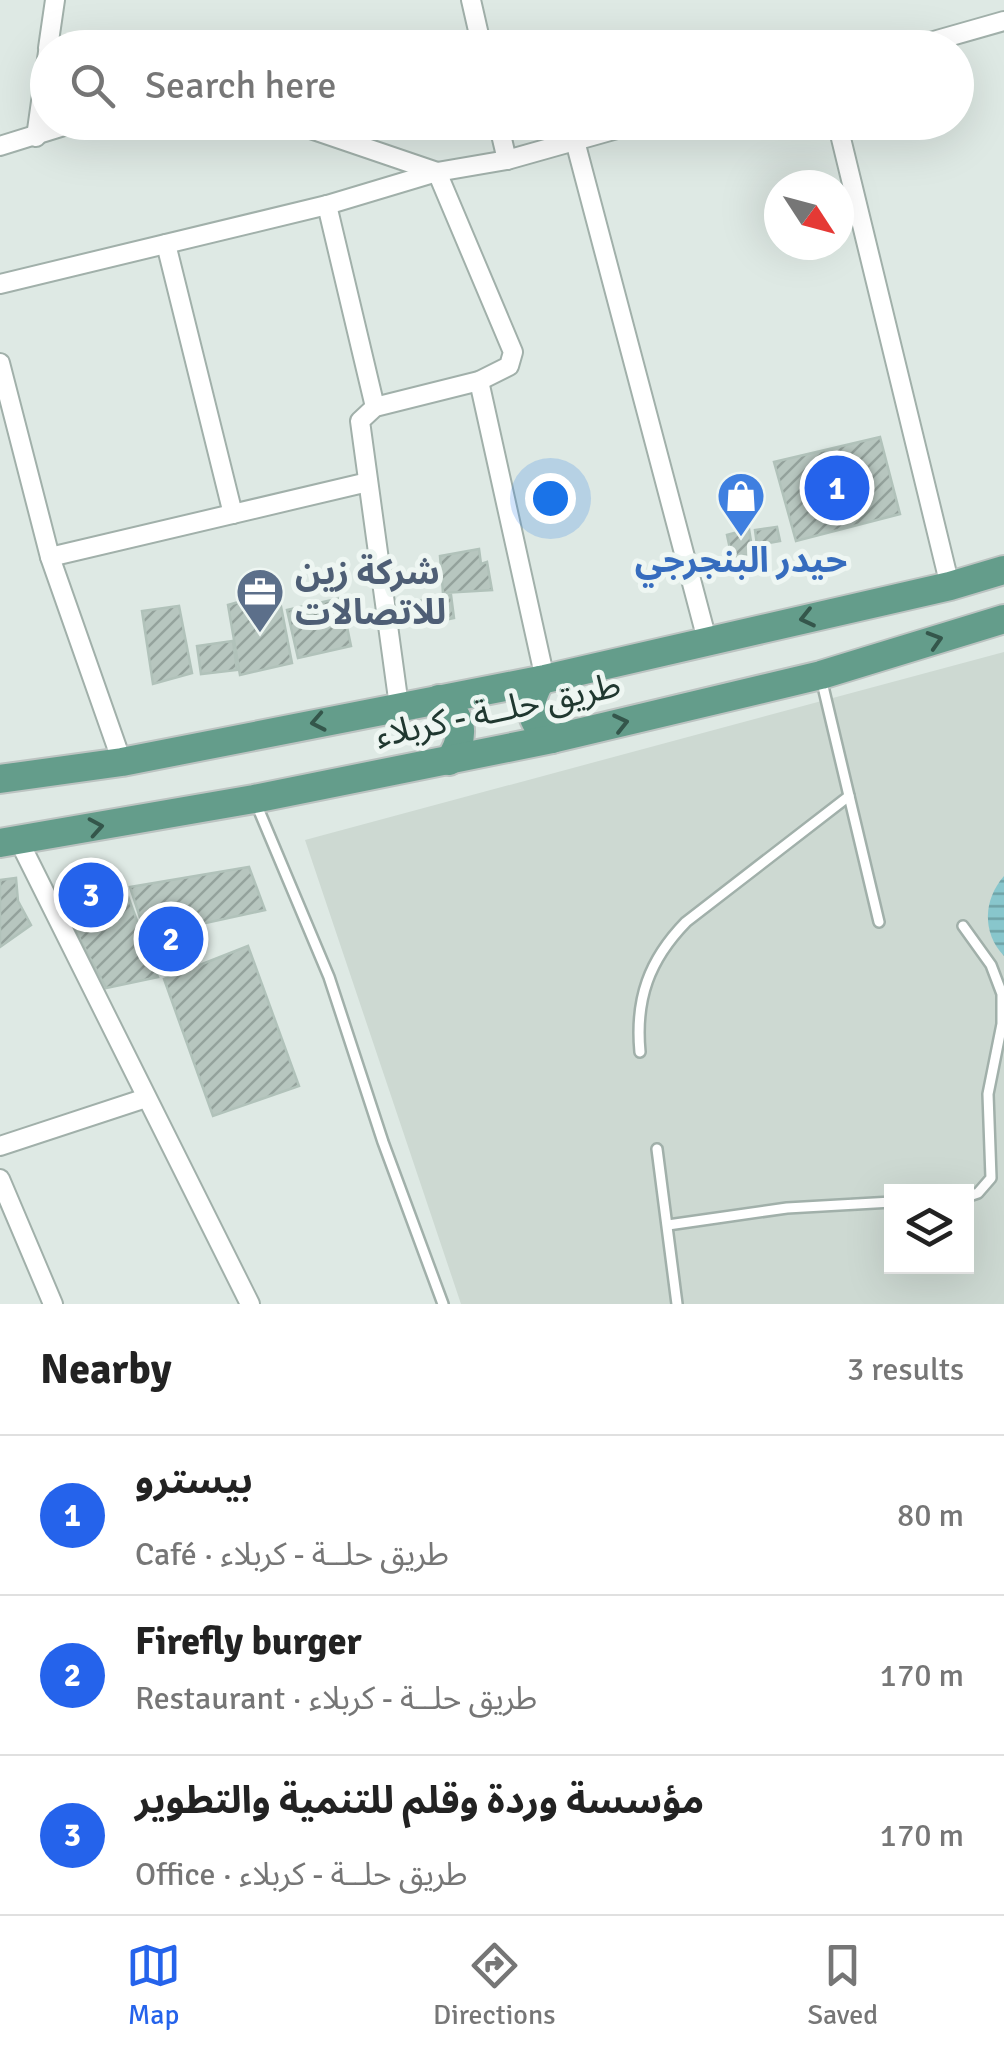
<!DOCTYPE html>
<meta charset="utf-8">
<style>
body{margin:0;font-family:Signika,"Noto Sans Arabic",sans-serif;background:#f2f2f2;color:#222}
.controls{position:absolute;right:30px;bottom:30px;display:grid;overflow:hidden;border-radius:0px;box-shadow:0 10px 40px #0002}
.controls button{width:90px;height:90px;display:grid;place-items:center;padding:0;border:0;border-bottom:2px solid #e0e0e0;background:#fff;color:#222;font:50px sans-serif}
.compass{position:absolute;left:764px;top:170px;width:90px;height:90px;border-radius:50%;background:#fff;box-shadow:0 10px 40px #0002;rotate:126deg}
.you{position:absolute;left:550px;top:498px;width:35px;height:35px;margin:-25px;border:8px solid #fff;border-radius:50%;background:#1a73e8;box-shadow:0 0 0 15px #1a73e833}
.badge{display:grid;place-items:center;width:65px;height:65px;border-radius:50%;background:#2563eb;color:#fff;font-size:32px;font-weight:700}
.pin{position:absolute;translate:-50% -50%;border:5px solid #fff;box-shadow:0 2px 10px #0006}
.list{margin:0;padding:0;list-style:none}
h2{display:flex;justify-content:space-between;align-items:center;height:130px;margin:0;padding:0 40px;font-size:42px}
h2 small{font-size:32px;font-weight:400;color:#767676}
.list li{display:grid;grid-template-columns:65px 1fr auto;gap:30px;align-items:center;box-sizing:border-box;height:160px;padding:0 40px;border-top:2px solid #e0e0e0}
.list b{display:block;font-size:38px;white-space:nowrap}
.list p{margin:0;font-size:32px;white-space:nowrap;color:#767676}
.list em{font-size:32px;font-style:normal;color:#767676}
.icon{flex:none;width:55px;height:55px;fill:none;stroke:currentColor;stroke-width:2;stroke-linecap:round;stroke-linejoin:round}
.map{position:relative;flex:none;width:1004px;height:1304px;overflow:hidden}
.search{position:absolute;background:#fff;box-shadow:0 10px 40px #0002;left:30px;right:30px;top:30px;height:110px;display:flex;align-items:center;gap:25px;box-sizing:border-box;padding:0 35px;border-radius:55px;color:#767676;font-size:38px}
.sheet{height:610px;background:#fff}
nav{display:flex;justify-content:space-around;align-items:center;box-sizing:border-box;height:140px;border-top:2px solid #e0e0e0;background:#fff;font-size:28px;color:#767676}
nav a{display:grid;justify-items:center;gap:5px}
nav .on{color:#2563eb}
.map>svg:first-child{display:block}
.built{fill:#cdd9d2;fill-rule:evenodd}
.water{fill:url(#water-rules)}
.building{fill:url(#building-hatch);stroke:#b1c2ba;stroke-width:2.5}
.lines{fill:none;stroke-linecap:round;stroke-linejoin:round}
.lane-casing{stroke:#a1b0aa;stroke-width:14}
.street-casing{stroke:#a1b0aa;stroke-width:22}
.primary-casing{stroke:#bcc3c1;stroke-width:32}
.lane{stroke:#fff;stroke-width:9}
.street{stroke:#fff;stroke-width:18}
.primary{stroke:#649d8b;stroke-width:28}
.oneway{stroke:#34564b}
.labels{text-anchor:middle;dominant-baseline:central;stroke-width:10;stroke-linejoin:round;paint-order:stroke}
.shop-label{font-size:35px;font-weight:bold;fill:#366cbe;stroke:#eef6f2}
.service-label{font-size:35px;font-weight:bold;fill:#4e5e75;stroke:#eef6f2;text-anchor:start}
.street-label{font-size:35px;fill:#203830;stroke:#eef6f2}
</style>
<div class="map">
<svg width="1004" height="1304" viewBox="0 0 1004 1304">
<defs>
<pattern id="water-rules" width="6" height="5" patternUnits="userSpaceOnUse" patternTransform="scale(2.5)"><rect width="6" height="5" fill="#88c6cc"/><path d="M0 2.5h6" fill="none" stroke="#6fa2a6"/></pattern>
<pattern id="building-hatch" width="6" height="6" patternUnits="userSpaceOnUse" patternTransform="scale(2.5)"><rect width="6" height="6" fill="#b7c6bf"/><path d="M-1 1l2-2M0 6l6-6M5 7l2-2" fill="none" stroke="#94a29c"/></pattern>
</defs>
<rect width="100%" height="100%" fill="#dee9e4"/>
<path class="built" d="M1004 652V1304H461L305 840ZM892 1192H966V1266H892Z"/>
<path class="water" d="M1004 876V956C982 933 983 900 1004 876Z"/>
<g class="building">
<polygon points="880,437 900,514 796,541 774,462"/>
<polygon points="777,527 780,541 757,545 755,530"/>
<polygon points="749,529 753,554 732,558 727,535"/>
<polygon points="479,549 481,564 487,562 492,590 443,593 440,556"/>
<polygon points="278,591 292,663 240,675 228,605"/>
<polygon points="451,595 454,618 430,623 422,600"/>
<polygon points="341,598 351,646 298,658 287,610"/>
<polygon points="179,606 192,673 153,684 142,611"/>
<polygon points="233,641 237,670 201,674 197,646"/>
<polygon points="249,867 265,910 146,936 130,887"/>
<polygon points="16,878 18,901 31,925 0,947 0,880"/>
<polygon points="123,883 158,977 106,988 56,894"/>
<polygon points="248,946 299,1086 213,1116 164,979"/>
</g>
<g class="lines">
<g class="lane-casing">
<g id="lane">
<polyline points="821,678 879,922"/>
<polyline points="255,801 329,977 383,1142 443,1304"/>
<polyline points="963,926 991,965 1002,994 1002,1024 988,1094 991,1178 978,1193 966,1197"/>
<path d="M640 1052C635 999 649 960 686 922L849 796"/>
<polyline points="657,1149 677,1304"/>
<polyline points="668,1225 787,1208 892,1202"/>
</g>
</g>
<g class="street-casing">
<g id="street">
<polyline points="471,0 482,48"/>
<polyline points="48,48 55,0"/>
<polyline points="909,48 1004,21"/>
<polyline points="280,122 293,123 437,172 513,352 509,366 479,381 375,407 360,421 399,706"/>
<polyline points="498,122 507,160"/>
<polyline points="837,122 950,586"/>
<polyline points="36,137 48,52"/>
<polyline points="575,141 707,640"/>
<polyline points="0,146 77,122"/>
<polyline points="327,205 375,407"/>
<polyline points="166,244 233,514"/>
<polyline points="0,284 327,205 437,172 507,160 642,122"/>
<polyline points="0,363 50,557 122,762"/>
<polyline points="479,381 545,679"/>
<polyline points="50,557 368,482"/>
<polyline points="19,841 250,1304"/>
<polyline points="0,1146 146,1098"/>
<polyline points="0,1179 53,1304"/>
</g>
</g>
<g class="primary-casing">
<g id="primary">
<path d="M541 680C526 703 529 723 552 739"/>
<path d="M439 699C464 716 466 737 449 761"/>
<polyline points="0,779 122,762 545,679 950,586 1004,570"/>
<polyline points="0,843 254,799 552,739 821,675 1004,619"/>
</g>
</g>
<use href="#lane" class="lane"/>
<use href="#street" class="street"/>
<use href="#primary" class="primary"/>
</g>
<defs><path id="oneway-chevron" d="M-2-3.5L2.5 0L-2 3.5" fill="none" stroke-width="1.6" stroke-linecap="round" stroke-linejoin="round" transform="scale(2.5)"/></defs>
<g class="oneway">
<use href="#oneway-chevron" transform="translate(807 618) rotate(167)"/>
<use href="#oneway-chevron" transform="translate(935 640) rotate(-17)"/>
<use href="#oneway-chevron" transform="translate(318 722) rotate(169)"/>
<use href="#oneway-chevron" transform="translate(621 723) rotate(-13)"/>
<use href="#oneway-chevron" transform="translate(96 827) rotate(-10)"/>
</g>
<defs>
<g id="shop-pin" transform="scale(2.5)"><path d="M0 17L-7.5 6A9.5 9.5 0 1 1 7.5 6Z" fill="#3f7fe0" stroke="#eef6f2"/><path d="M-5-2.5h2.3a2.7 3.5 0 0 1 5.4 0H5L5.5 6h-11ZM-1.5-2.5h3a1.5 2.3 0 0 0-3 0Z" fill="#fff"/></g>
<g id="office-pin" transform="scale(2.5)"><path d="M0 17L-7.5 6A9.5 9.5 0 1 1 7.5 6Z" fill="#5c6f8a" stroke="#eef6f2"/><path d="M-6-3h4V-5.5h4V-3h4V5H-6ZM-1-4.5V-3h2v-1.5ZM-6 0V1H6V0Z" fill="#fff"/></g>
</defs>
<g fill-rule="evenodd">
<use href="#shop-pin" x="741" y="496"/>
<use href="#office-pin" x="260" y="592"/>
</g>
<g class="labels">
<g class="shop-label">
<text x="741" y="560">حيدر البنجرجي</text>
</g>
<g class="service-label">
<text x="295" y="572">شركة زين<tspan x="295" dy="40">للاتصالات</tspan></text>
</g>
<g class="street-label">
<text transform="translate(498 710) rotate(-12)">طريق حلــة - كربلاء</text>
</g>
</g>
</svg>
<div class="controls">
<button><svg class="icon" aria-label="layers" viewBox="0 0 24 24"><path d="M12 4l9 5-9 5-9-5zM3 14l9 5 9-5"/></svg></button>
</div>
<svg class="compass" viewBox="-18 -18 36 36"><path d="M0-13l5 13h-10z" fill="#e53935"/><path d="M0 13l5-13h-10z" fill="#767676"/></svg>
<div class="you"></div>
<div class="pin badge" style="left:837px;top:488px">1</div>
<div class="pin badge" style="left:171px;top:939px">2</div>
<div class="pin badge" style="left:91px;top:895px">3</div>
<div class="search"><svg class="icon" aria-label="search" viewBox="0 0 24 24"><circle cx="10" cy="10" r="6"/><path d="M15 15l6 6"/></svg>Search here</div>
</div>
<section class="sheet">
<h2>Nearby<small>3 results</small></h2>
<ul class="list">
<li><span class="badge">1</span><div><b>بيسترو</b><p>Café · طريق حلــة - كربلاء</p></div><em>80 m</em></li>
<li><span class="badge">2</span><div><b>Firefly burger</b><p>Restaurant · طريق حلــة - كربلاء</p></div><em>170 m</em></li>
<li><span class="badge">3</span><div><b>مؤسسة وردة وقلم للتنمية والتطوير</b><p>Office · طريق حلــة - كربلاء</p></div><em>170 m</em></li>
</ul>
</section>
<nav>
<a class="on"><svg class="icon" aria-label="map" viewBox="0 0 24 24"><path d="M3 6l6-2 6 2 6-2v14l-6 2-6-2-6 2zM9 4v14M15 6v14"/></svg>Map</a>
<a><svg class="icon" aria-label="directions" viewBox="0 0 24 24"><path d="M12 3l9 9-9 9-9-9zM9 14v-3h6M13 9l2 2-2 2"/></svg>Directions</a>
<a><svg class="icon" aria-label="saved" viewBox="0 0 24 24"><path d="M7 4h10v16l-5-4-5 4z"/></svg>Saved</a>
</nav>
